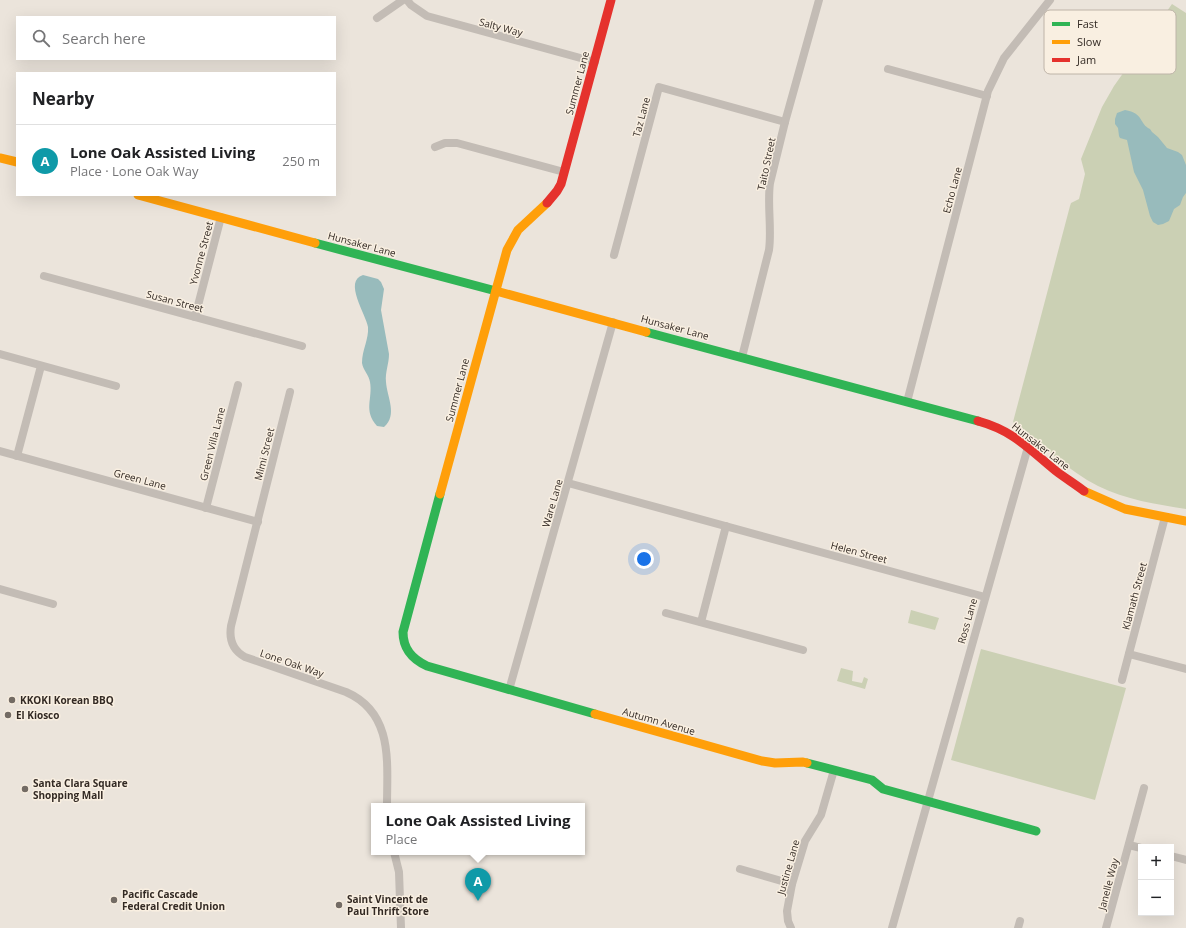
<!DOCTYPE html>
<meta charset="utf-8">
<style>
body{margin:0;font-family:"Open Sans",sans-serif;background:#f2f2f2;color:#202124}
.controls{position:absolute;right:12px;bottom:12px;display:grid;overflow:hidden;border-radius:0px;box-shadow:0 4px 16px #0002}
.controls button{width:36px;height:36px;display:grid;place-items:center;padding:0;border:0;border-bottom:1px solid #e0e0e0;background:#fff;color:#202124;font:20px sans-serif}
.you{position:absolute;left:644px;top:559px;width:14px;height:14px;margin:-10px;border:3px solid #fff;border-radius:50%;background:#1a73e8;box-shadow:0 0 0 6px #1a73e833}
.badge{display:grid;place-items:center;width:26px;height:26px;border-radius:50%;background:#b45309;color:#fff;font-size:13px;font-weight:700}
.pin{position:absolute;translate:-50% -33px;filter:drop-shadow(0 1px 2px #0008)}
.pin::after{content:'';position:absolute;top:21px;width:14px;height:12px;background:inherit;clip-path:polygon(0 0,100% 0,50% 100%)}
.popup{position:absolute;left:371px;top:803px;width:214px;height:52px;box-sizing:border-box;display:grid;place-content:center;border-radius:0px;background:#fff;filter:drop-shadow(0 1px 3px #0005);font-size:13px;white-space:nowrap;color:#757577}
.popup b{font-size:15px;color:#202124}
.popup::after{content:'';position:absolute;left:50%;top:100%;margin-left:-8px;border:8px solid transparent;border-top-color:#fff}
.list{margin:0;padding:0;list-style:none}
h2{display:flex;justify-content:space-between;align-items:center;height:52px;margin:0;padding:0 16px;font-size:17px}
h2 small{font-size:13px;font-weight:400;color:#757577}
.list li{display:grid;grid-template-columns:26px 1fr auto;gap:12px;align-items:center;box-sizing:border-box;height:72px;padding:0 16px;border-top:1px solid #e0e0e0}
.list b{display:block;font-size:15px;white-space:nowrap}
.list p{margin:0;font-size:13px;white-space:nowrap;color:#757577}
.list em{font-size:13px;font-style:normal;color:#757577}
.icon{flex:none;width:22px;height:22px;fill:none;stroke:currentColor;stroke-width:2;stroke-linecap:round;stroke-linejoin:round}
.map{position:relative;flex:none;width:1186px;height:928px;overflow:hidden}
.search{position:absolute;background:#fff;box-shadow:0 4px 16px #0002;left:16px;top:16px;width:320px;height:44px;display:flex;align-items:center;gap:10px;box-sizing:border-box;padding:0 14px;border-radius:0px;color:#757577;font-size:15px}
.panel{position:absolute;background:#fff;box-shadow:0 4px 16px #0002;left:16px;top:72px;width:320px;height:124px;border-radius:0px}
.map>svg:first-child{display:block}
.green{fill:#cbd0b4}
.water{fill:#98bbbc}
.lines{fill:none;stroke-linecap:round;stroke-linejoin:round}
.street{stroke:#c3bcb5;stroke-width:8}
.fast{stroke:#30b455;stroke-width:9}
.slow{stroke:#ff9f0a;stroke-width:9}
.jam{stroke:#e5322d;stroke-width:9}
.poi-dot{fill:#736b64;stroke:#f9efe1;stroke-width:1.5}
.labels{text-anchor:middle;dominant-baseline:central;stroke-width:3;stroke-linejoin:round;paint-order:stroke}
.street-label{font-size:10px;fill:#332a24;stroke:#f9efe1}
.poi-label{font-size:10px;font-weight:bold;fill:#332a24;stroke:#f9efe1;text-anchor:start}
.key{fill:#f9efe1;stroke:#beb4a8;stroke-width:1}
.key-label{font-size:11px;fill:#332a24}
</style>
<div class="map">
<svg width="1186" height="928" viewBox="0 0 1186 928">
<rect width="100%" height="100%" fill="#ebe4db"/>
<g class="green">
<path d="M1172 4 1186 13V509C1156 504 1126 500 1098 486 1068 471 1044 446 1018 425L1013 422 1070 206 1071 203 1079 199 1085 174 1081 159 1102 107 1114 86Z"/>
<polygon points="911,610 939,618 935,630 908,623"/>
<polygon points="981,649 1126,688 1095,800 951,760"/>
<polygon points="841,668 853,671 852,681 862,683 864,677 868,679 865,689 837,681"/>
</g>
<g class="water">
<path d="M1125 110C1144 113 1139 124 1150 129L1152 132 1158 137 1167 148 1178 152 1182 155 1186 165V193L1183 197 1180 205 1174 209 1169 221 1163 224 1158 225 1153 222 1150 216 1143 190 1134 172 1127 140 1120 138 1119 136 1118 128 1115 124V119L1117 113Z"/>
<path d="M363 275 378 279 381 282 384 289 381 310 389 354C389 364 385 372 386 382 387 397 398 415 384 427L377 426C363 410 373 399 370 382 369 375 363 370 362 363 362 350 369 339 368 327 366 314 343 281 363 275Z"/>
</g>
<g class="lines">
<g class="street">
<polyline points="407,0 411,5 427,16 595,62"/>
<polyline points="377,18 403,0"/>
<polyline points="888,69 987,96"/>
<polyline points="435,147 445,143 457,143 564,172"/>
<polyline points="614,255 659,87 785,122"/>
<polyline points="44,276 302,346"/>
<polyline points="195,317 221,217"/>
<polyline points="0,354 116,386"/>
<path d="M742 357 769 250C772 228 767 205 770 183L785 122 819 0"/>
<path d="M290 392 231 626C229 639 232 650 245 657L346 692C394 713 387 763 387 806"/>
<polyline points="907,402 988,91 1004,58 1050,0"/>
<polyline points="0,451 258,522"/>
<polyline points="17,456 41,366"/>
<polyline points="568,483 985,597"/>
<polyline points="206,508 238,385"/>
<polyline points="0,589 53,604"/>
<polyline points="666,613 803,650"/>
<polyline points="701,622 726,526"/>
<polyline points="1129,654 1186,669"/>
<polyline points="1122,680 1165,517"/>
<polyline points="509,690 613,322"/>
<polyline points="1129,845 1141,848"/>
<polyline points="394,852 399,872 401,928"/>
<polyline points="1171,856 1186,860"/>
<polyline points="740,869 792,884"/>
<polyline points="791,928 788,921 787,911 792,884 805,841 821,815 834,770"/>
<polyline points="892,928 1028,447"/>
<polyline points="1018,928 1020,921"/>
<polyline points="1106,928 1144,788"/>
</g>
<g class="fast">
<polyline points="315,243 496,291"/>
<polyline points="646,332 978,421"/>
<path d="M440 494 403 632C403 649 412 659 427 666L595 714"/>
<polyline points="807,763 872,780 883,789 1036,831"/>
</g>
<g class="slow">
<polyline points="0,158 17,162"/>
<polyline points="138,195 315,243"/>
<polyline points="496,291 646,332"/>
<polyline points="1084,491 1125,509 1186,521"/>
<polyline points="440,494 507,250 518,230 547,203"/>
<polyline points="595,714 762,761 775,763 803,762 807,763"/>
</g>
<g class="jam">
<polyline points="547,203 557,191 561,184 611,0"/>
<path d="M978 421C1014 431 1029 449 1056 471 1065 478 1075 484 1084 491"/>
</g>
</g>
<g class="poi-dot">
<circle cx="12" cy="700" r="4"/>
<circle cx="8" cy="715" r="4"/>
<circle cx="25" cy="789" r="4"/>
<circle cx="114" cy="900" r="4"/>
<circle cx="339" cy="905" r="4"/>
</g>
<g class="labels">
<g class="street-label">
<text transform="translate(501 27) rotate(15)">Salty Way</text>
<text transform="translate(577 83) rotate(-75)">Summer Lane</text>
<text transform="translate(641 117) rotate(-75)">Taz Lane</text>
<text transform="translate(766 164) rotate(-78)">Taito Street</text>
<text transform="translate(952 190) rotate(-75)">Echo Lane</text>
<text transform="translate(362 244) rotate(15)">Hunsaker Lane</text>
<text transform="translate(201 253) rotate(-75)">Yvonne Street</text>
<text transform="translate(175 301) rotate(15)">Susan Street</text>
<text transform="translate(675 327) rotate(15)">Hunsaker Lane</text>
<text transform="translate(457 390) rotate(-75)">Summer Lane</text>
<text transform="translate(212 444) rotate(-76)">Green Villa Lane</text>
<text transform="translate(1041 446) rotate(38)">Hunsaker Lane</text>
<text transform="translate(264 454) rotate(-76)">Mimi Street</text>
<text transform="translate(140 479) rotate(15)">Green Lane</text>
<text transform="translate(552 503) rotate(-74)">Ware Lane</text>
<text transform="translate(859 552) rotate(15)">Helen Street</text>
<text transform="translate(1134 596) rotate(-75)">Klamath Street</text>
<text transform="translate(967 621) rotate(-74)">Ross Lane</text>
<text transform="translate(292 663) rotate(19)">Lone Oak Way</text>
<text transform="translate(659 721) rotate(16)">Autumn Avenue</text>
<text transform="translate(788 867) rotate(-74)">Justine Lane</text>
<text transform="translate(1108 884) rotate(-75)">Janelle Way</text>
</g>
<g class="poi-label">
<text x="20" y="700">KKOKI Korean BBQ</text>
<text x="16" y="715">El Kiosco</text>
<text x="33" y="783">Santa Clara Square<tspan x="33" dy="12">Shopping Mall</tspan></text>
<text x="122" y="894">Pacific Cascade<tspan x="122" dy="12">Federal Credit Union</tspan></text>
<text x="347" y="899">Saint Vincent de<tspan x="347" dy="12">Paul Thrift Store</tspan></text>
</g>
</g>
<rect x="1044" y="10" width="132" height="64" rx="6" class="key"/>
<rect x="1052" y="22" width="18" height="4" fill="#30b455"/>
<rect x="1052" y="40" width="18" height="4" fill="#ff9f0a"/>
<rect x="1052" y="58" width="18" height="4" fill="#e5322d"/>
<g class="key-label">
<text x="1077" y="28">Fast</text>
<text x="1077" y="46">Slow</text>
<text x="1077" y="64">Jam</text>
</g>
</svg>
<div class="controls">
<button>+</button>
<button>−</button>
</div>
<div class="you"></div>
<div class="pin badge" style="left:478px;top:901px;background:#0f9aa8">A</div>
<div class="popup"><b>Lone Oak Assisted Living</b>Place</div>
<div class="search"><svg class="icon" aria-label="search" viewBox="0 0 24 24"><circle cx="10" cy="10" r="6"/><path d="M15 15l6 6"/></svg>Search here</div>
<section class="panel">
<h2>Nearby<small></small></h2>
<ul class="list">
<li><span class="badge" style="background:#0f9aa8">A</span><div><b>Lone Oak Assisted Living</b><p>Place · Lone Oak Way</p></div><em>250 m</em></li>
</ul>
</section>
</div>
